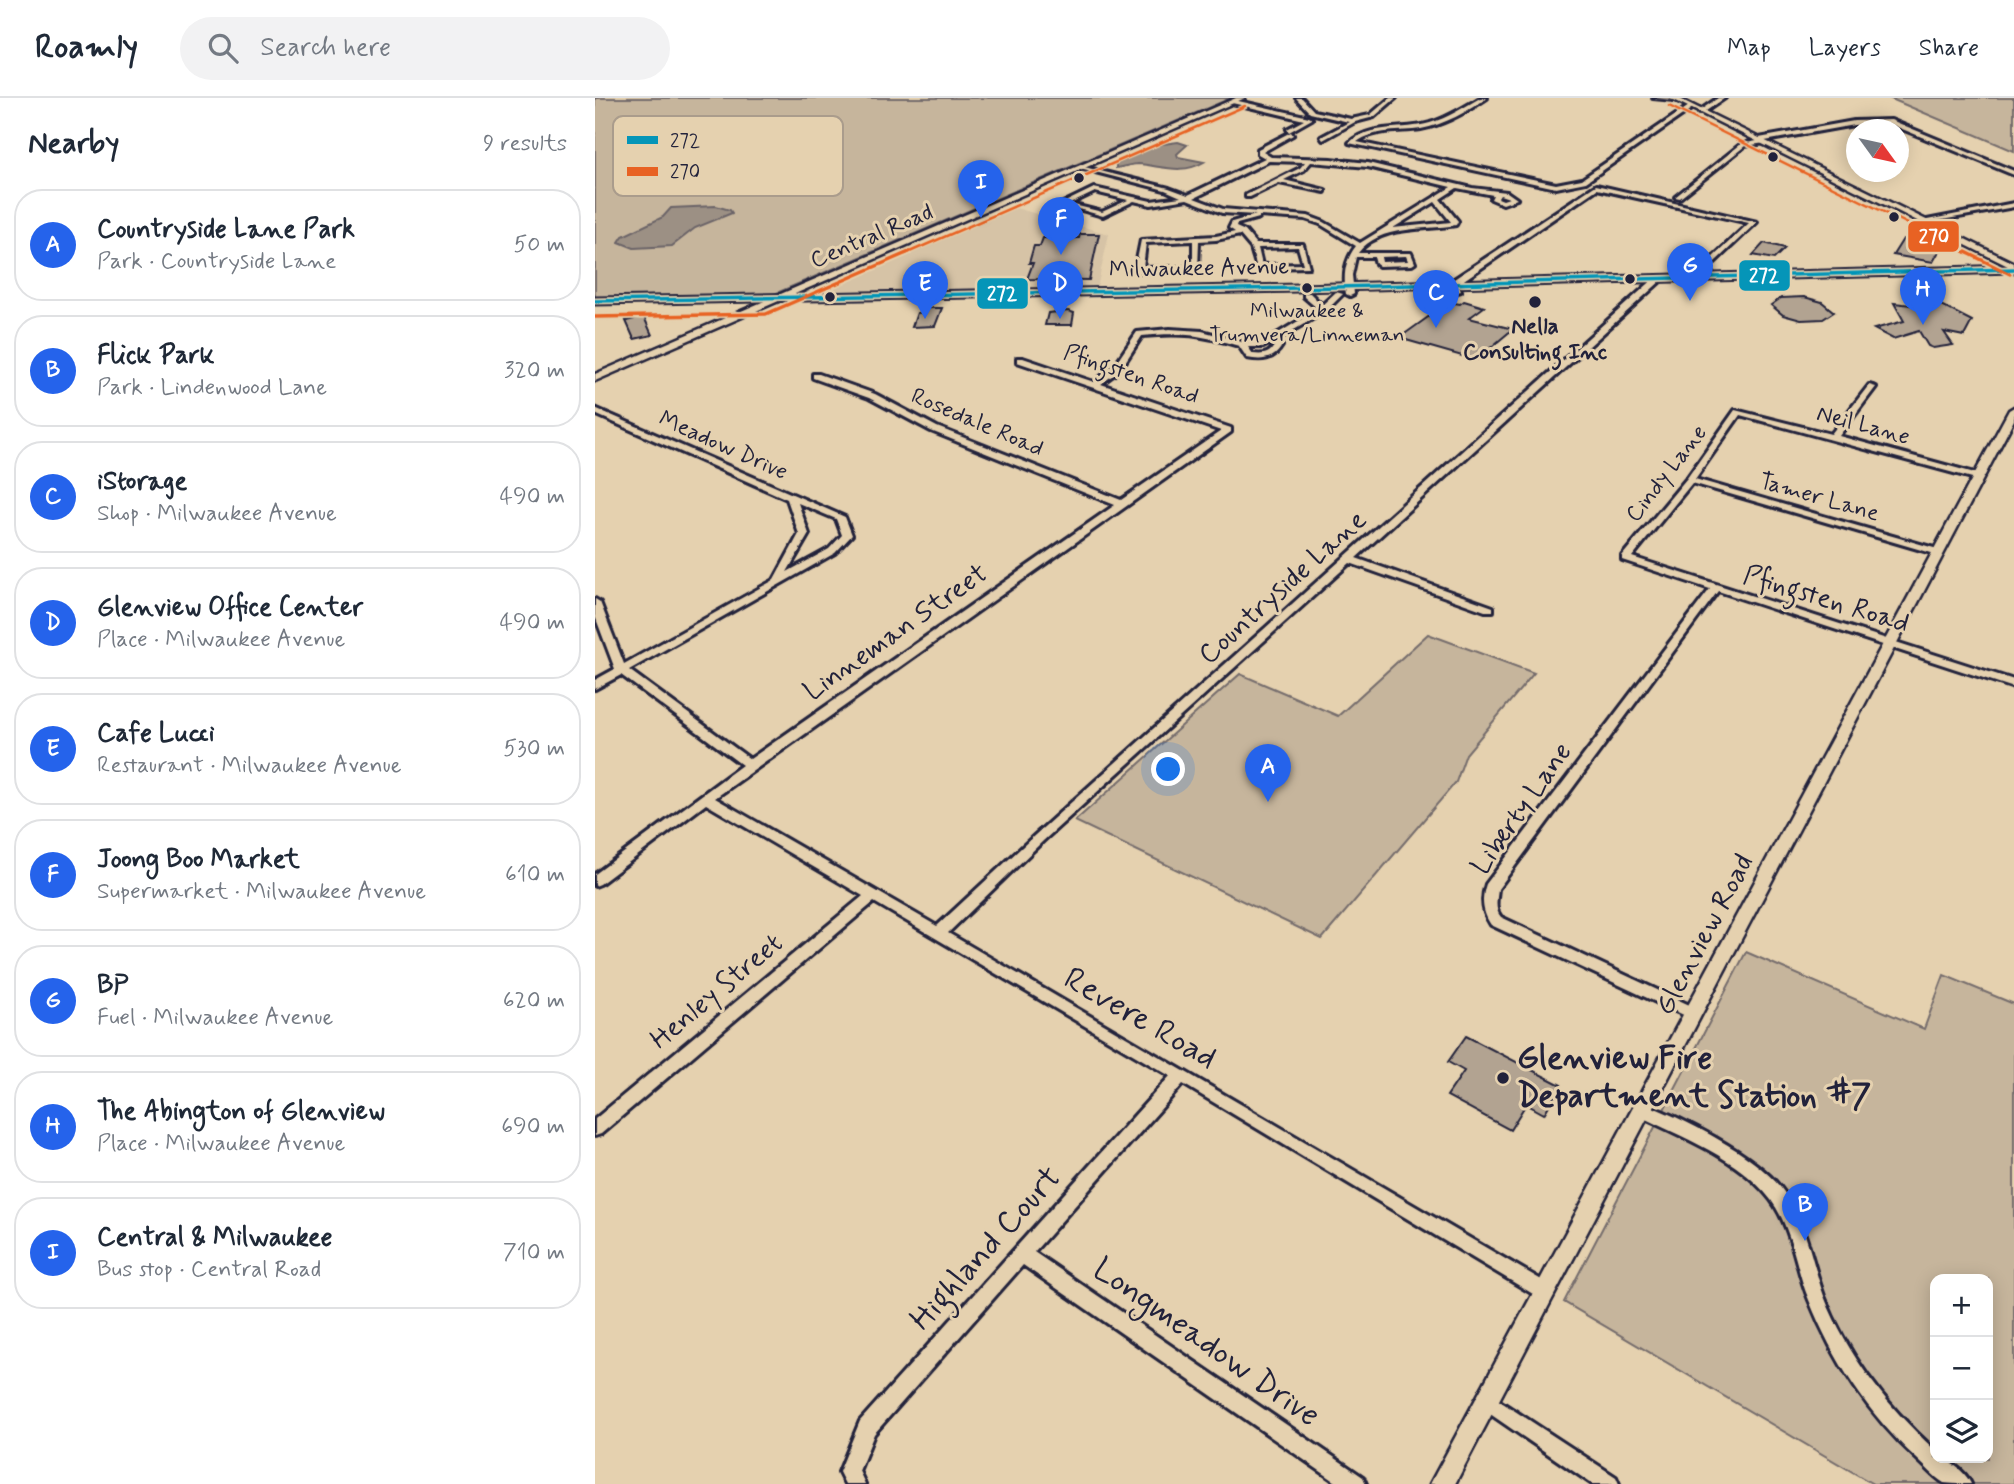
<!DOCTYPE html>
<meta charset="utf-8">
<style>
body{margin:0;font-family:Mynerve,sans-serif;background:#f2f2f3;color:#1f2937}
.controls{position:absolute;right:21px;bottom:21px;display:grid;overflow:hidden;border-radius:14px;box-shadow:0 4px 18px #0003}
.controls button{width:63px;height:63px;display:grid;place-items:center;padding:0;border:0;border-bottom:2px solid #e0e1e3;background:#fff;color:#1f2937;font:35px sans-serif}
.compass{position:absolute;left:1251px;top:21px;width:63px;height:63px;border-radius:50%;background:#fff;box-shadow:0 4px 18px #0003;rotate:123deg}
.you{position:absolute;left:574px;top:672px;width:24px;height:24px;margin:-18px;border:5px solid #fff;border-radius:50%;background:#1a73e8;box-shadow:0 0 0 10px #1a73e833}
.badge{display:grid;place-items:center;width:46px;height:46px;border-radius:50%;background:#2563eb;color:#fff;font-size:23px;font-weight:700}
.pin{position:absolute;translate:-50% -58px;filter:drop-shadow(0 2px 4px #0008)}
.pin::after{content:'';position:absolute;top:37px;width:24px;height:21px;background:inherit;clip-path:polygon(0 0,100% 0,50% 100%)}
.list{margin:0;padding:0;list-style:none}
h2{display:flex;justify-content:space-between;align-items:center;height:91px;margin:0;padding:0 28px;font-size:30px}
h2 small{font-size:23px;font-weight:400;color:#747a83}
.list li{display:grid;grid-template-columns:46px 1fr auto;gap:21px;align-items:center;box-sizing:border-box;height:112px;margin:0 14px 14px;padding:0 14px;border:2px solid #e0e1e3;border-radius:28px}
.list b{display:block;font-size:26px;white-space:nowrap}
.list p{margin:0;font-size:23px;white-space:nowrap;color:#747a83}
.list em{font-size:23px;font-style:normal;color:#747a83}
.icon{flex:none;width:38px;height:38px;fill:none;stroke:currentColor;stroke-width:2;stroke-linecap:round;stroke-linejoin:round}
.map{position:relative;flex:none;width:1419px;height:1386px;overflow:hidden}
header{display:flex;align-items:center;gap:42px;box-sizing:border-box;height:98px;padding:0 35px;background:#fff;border-bottom:2px solid #e0e1e3}
header strong{font-size:33px}
nav{display:flex;gap:38px;margin-inline-start:auto;font-size:24px}
.search{width:490px;height:63px;background:#f2f2f3;display:flex;align-items:center;gap:18px;box-sizing:border-box;padding:0 24px;border-radius:38px;color:#747a83;font-size:26px}
main{display:flex}
aside{flex:1;background:#fff}
.map>svg:first-child{display:block}
.built{fill:#d6c3a6}
.green{fill:#c6b59c;stroke:#746c6c;stroke-width:2;fill-rule:evenodd}
.water{fill:#9c9084;stroke:#6b6467;stroke-width:2}
.building{fill:#b2a391;stroke:#22223b;stroke-width:2}
.lines{fill:none;stroke-linecap:round;stroke-linejoin:round}
.street-casing{stroke:#22223b;stroke-width:6}
.secondary-casing{stroke:#22223b;stroke-width:5}
.primary-casing{stroke:#22223b;stroke-width:5}
.street{fill:#e5d1af;fill-rule:evenodd}
.secondary{fill:#e5d1af;fill-rule:evenodd}
.primary{fill:#e5d1af;fill-rule:evenodd}
.bus-1-casing{stroke:#e5d1af;stroke-width:7}
.bus-2-far1-casing{stroke:#e5d1af;stroke-width:5}
.bus-2-casing{stroke:#e5d1af;stroke-width:7}
.bus-1{stroke:#0595b8;stroke-width:3.5}
.bus-2-far1{stroke:#e86223;stroke-width:2.5}
.bus-2{stroke:#e86223;stroke-width:3.5}
.bus-dot{fill:#22223b;stroke:#e5d1af;stroke-width:2.5}
.labels{text-anchor:middle;dominant-baseline:central;stroke-width:6;stroke-linejoin:round;paint-order:stroke}
.far-bus-label{font-size:21px;fill:#22223b;stroke:#e5d1af}
.far-street-label{font-size:23px;fill:#22223b;stroke:#e5d1af}
.far-poi-label{font-size:23px;font-weight:bold;fill:#22223b;stroke:#e5d1af}
.street-label{font-size:28px;fill:#22223b;stroke:#e5d1af}
.near-street-label{font-size:33px;fill:#22223b;stroke:#e5d1af}
.near-poi-label{font-size:33px;font-weight:bold;fill:#22223b;stroke:#e5d1af;text-anchor:start}
.key{fill:#e5d1af;stroke:#aa9c8c;stroke-width:2}
.key-label{font-size:19px;fill:#22223b}
.line-badge{stroke:#e5d1af;stroke-width:2.5}
.badge-label{font-size:19px;text-anchor:middle;font-weight:bold;fill:#fff}
</style>
<header>
<strong>Roamly</strong>
<div class="search"><svg class="icon" aria-label="search" viewBox="0 0 24 24"><circle cx="10" cy="10" r="6"/><path d="M15 15l6 6"/></svg>Search here</div>
<nav><a>Map</a><a>Layers</a><a>Share</a></nav>
</header>
<main>
<aside>
<h2>Nearby<small>9 results</small></h2>
<ul class="list">
<li><span class="badge">A</span><div><b>Countryside Lane Park</b><p>Park · Countryside Lane</p></div><em>50 m</em></li>
<li><span class="badge">B</span><div><b>Flick Park</b><p>Park · Lindenwood Lane</p></div><em>320 m</em></li>
<li><span class="badge">C</span><div><b>iStorage</b><p>Shop · Milwaukee Avenue</p></div><em>490 m</em></li>
<li><span class="badge">D</span><div><b>Glenview Office Center</b><p>Place · Milwaukee Avenue</p></div><em>490 m</em></li>
<li><span class="badge">E</span><div><b>Cafe Lucci</b><p>Restaurant · Milwaukee Avenue</p></div><em>530 m</em></li>
<li><span class="badge">F</span><div><b>Joong Boo Market</b><p>Supermarket · Milwaukee Avenue</p></div><em>610 m</em></li>
<li><span class="badge">G</span><div><b>BP</b><p>Fuel · Milwaukee Avenue</p></div><em>620 m</em></li>
<li><span class="badge">H</span><div><b>The Abington of Glenview</b><p>Place · Milwaukee Avenue</p></div><em>690 m</em></li>
<li><span class="badge">I</span><div><b>Central &amp; Milwaukee</b><p>Bus stop · Central Road</p></div><em>710 m</em></li>
</ul>
</aside>
<div class="map">
<svg width="1419" height="1386" viewBox="0 0 1419 1386">
<rect width="100%" height="100%" fill="#e5d1af"/>
<filter id="ink" filterUnits="userSpaceOnUse"><feTurbulence type="fractalNoise" baseFrequency=".0143" numOctaves="2"/><feDisplacementMap in="SourceGraphic" scale="14" xChannelSelector="R" yChannelSelector="G"/><feConvolveMatrix kernelMatrix="1 2 1 2 8 2 1 2 1" color-interpolation-filters="sRGB"/></filter>
<g filter="url(#ink)">
<polygon class="built" points="417,109 514,136 502,190 240,194 232,191"/>
<g class="green">
<polygon points="0,0 636,0 177,197 0,200"/>
<polygon points="1294,0 1419,0 1419,53"/>
<polygon points="833,536 939,575 871,656 861,684 727,841 480,723 645,576 743,618"/>
<path d="M1151 854 1329 931 1349 877 1419 906V1386H1278L969 1204ZM1340 1181H1393V1360H1340Z"/>
</g>
<g class="water">
<path d="M583 44 592 47 582 56 583 59 609 64C587 77 567 68 543 66 536 66 529 69 521 70V66L561 47Z"/>
<polygon points="121,108 135,112 137,115 100,130 77,148 39,150 24,144 28,138 68,119 76,110"/>
</g>
<g class="building">
<polygon points="485,136 504,136 494,182 432,181 438,165 434,165 438,151 439,148 445,148 448,140 484,140"/>
<polygon points="1308,141 1347,148 1338,164 1298,157"/>
<polygon points="1169,145 1190,150 1179,161 1158,157"/>
<polygon points="1209,199 1227,204 1239,214 1228,221 1206,222 1188,217 1176,207 1186,200"/>
<polygon points="869,203 889,209 874,220 918,231 881,262 804,240 854,204 865,206"/>
<polygon points="1299,205 1342,210 1344,206 1377,223 1369,238 1349,234 1358,247 1338,250 1333,248 1324,233 1298,241 1279,231 1309,223"/>
<polygon points="331,210 347,210 340,228 317,229 322,215 330,214"/>
<polygon points="473,213 479,215 477,227 450,227 453,215"/>
<polygon points="49,219 57,237 39,241 31,223"/>
<polygon points="871,938 966,987 949,1016 931,1006 915,1032 852,998 869,973 853,964"/>
</g>
<g class="lines">
<g class="street-casing">
<g id="street">
<polygon points="701,0 707,0 719,13 756,21 775,17 795,0 801,0 779,19 760,24 728,42 726,39 754,24 715,15"/>
<path d="M885 0H892C873 13 849 27 826 31 805 34 780 31 762 44L961 86 987 81 1094 8 1099 9 991 84 961 90 754 45C775 25 809 33 835 25 853 20 869 9 885 0Z"/>
<polygon points="1058,0 1082,0 1079,2"/>
<polygon points="1123,0 1130,0 1108,15 1104,15 1104,13"/>
<polygon points="639,2 714,19 717,21 694,34 692,31 709,22 637,5"/>
<polygon points="1296,22 1419,73 1419,77 1295,26 1259,27 1170,43 1170,45 1150,48 1085,100 1080,99 1146,46 1162,43 1164,40 1259,23"/>
<path d="M696 34 698 37 668 54 676 59 736 61 773 65 877 90 912 94 922 101 908 106 896 101 898 97 862 90 845 101 863 123 861 127C829 133 785 126 763 155H816L820 165 817 167 784 168 781 166 779 159H761L757 177 759 196 755 198 751 196C748 177 750 162 761 148L725 126 710 121 664 118V120L642 126 641 129 650 133 661 146H708L714 169 662 170 656 150 645 137 621 142 604 143 603 172 544 174 540 172 546 142 621 138 640 134 634 130 637 124 661 117 627 115 592 101 556 107 539 103 508 118 466 106 499 90 556 103 586 99 570 92 485 70V68L574 90 593 97 670 60 663 56V51ZM674 63 710 64 705 70 651 97V99H655L684 85 730 94V92L689 82 709 72 716 64 773 69 856 89 765 145 729 124 713 118 628 111 599 100ZM500 94 533 102 507 114 475 106ZM905 97 914 100 908 102 903 100ZM840 104 856 124 798 130ZM598 143V169L548 170 551 145ZM703 149 708 166 667 167 663 150ZM811 158 813 163 787 164 786 159Z"/>
<polygon points="1001,87 1162,124 1102,181 1099,181 1099,177 1154,125 1002,91 863,186 866,193 859,195 856,183"/>
<polygon points="1419,105 1419,109 1330,125 1327,123"/>
<path d="M1062 178 1069 180 761 460 898 509V513H890L755 465 448 743 353 835 955 1187 958 1193 955 1199 949 1201 943 1199 588 986 439 1154 768 1379 771 1386H744L428 1167 279 1336 264 1373 270 1386H250L244 1374 265 1323 575 978 279 804 6 1036 0 1038V1021L268 798 111 706 5 786 0 788V776L147 667 26 577 0 591V582L20 571 0 518V501L5 504 29 566 179 482 204 436 192 401 0 316V310L250 419 257 437 240 455 34 572 155 661 520 407 336 333 274 300 218 280V276H224L280 296 342 329 526 402 626 333 422 264V260H428L499 284 519 268 542 234 575 231 607 233 647 244 667 245 723 211 709 199V195H715L727 207 741 194 748 196 731 213 682 242 687 248C679 262 667 263 652 260L644 248C606 237 587 234 547 238L525 272 506 286 636 330V334L120 700 342 828 440 737ZM676 245 679 248C674 257 667 257 658 256L653 249H668ZM203 405 241 421 247 437 234 451 192 474 214 436Z"/>
<path d="M1274 287 1281 289 1244 338 1387 377V381H1381L1145 317 1100 381 1346 452V456H1340L1097 385 1037 459 1419 582V590L1123 493 903 791C902 801 899 811 906 819L1103 911 1105 915 1103 919 1098 921 1093 919 896 827C887 814 886 801 891 786L1115 491 1027 462V458L1092 380 1140 312 1236 336Z"/>
<path d="M1047 1005C1088 1020 1159 1056 1186 1090 1211 1122 1216 1162 1229 1198 1252 1258 1294 1310 1340 1352V1360C1353 1360 1371 1374 1376 1386 1368 1386 1356 1386 1349 1385 1339 1379 1330 1368 1321 1360 1273 1316 1238 1262 1214 1202 1200 1169 1198 1132 1176 1102 1144 1060 1087 1039 1042 1017L1039 1012 1042 1007Z"/>
<polygon points="891,1294 1021,1379 1024,1386 997,1386 885,1309 882,1303 885,1297"/>
</g>
</g>
<g class="secondary-casing">
<g id="secondary">
<polygon points="641,0 650,0 0,283 0,276"/>
<polygon points="1075,0 1083,0 1419,165 1419,171"/>
<polygon points="1419,309 1419,322 860,1386 835,1386 1414,312"/>
</g>
</g>
<g class="primary-casing">
<polygon id="primary" points="1419,168 1419,174 704,193 0,206 0,200 704,187"/>
</g>
<use href="#street" class="street"/>
<use href="#secondary" class="secondary"/>
<use href="#primary" class="primary"/>
<g class="bus-1-casing">
<polyline id="bus-1" points="0,203 704,190 1419,171"/>
</g>
<g class="bus-2-far1-casing">
<g id="bus-2-far1">
<polyline points="1074,8 1374,156"/>
<polyline points="310,156 650,8"/>
</g>
</g>
<g class="bus-2-casing">
<g id="bus-2">
<polyline points="1371,154 1415,176"/>
<polyline points="0,219 171,216 314,154"/>
</g>
</g>
<use href="#bus-1" class="bus-1"/>
<use href="#bus-2-far1" class="bus-2-far1"/>
<use href="#bus-2" class="bus-2"/>
</g>
</g>
<g class="bus-dot">
<circle cx="1178" cy="59" r="6"/>
<circle cx="484" cy="80" r="6"/>
<circle cx="1299" cy="119" r="6"/>
<circle cx="1035" cy="181" r="6"/>
<circle cx="712" cy="190" r="6"/>
<circle cx="235" cy="199" r="6"/>
<circle cx="940" cy="204" r="7"/>
<circle cx="908" cy="980" r="7"/>
</g>
<g class="labels">
<g class="far-bus-label">
<text x="712" y="213">Milwaukee &amp;<tspan x="712" dy="24">Trumvera/Linneman</tspan></text>
</g>
<g class="far-street-label">
<text transform="translate(277 139) rotate(-23)">Central Road</text>
<text transform="translate(604 171) rotate(-1)">Milwaukee Avenue</text>
<text transform="translate(536 277) rotate(19)">Pfingsten Road</text>
<text transform="translate(382 325) rotate(23)">Rosedale Road</text>
<text transform="translate(1268 328) rotate(15)">Neil Lane</text>
<text transform="translate(128 348) rotate(24)">Meadow Drive</text>
<text transform="translate(1072 376) rotate(-52)">Cindy Lane</text>
<text transform="translate(1224 400) rotate(16)">Tamer Lane</text>
</g>
<g class="far-poi-label">
<text x="940" y="229">Nella<tspan x="940" dy="26">Consulting Inc</tspan></text>
</g>
<g class="street-label">
<text transform="translate(688 490) rotate(-42)">Countryside Lane</text>
<text transform="translate(1231 502) rotate(17)">Pfingsten Road</text>
<text transform="translate(301 535) rotate(-35)">Linneman Street</text>
<text transform="translate(927 711) rotate(-55)">Liberty Lane</text>
<text transform="translate(1110 837) rotate(-62)">Glenview Road</text>
<text transform="translate(122 894) rotate(-40)">Henley Street</text>
</g>
<g class="near-street-label">
<text transform="translate(545 921) rotate(30)">Revere Road</text>
<text transform="translate(391 1151) rotate(-48)">Highland Court</text>
<text transform="translate(611 1245) rotate(35)">Longmeadow Drive</text>
</g>
<g class="near-poi-label">
<text x="922" y="961">Glenview Fire<tspan x="922" dy="38">Department Station #7</tspan></text>
</g>
</g>
<rect x="18" y="18" width="230" height="80" rx="10" class="key"/>
<rect x="32" y="38" width="31" height="8" fill="#0595b8"/>
<rect x="32" y="69" width="31" height="9" fill="#e86223"/>
<g class="key-label">
<text x="75" y="49">272</text>
<text x="75" y="80">270</text>
</g>
<g class="line-badge">
<rect x="1312" y="122" width="53" height="33" rx="7" fill="#e86223"/>
<rect x="1143" y="161" width="53" height="33" rx="7" fill="#0595b8"/>
<rect x="381" y="179" width="53" height="33" rx="7" fill="#0595b8"/>
</g>
<g class="badge-label">
<text x="1339" y="145">270</text>
<text x="1169" y="184">272</text>
<text x="407" y="202">272</text>
</g>
</svg>
<div class="controls">
<button>+</button>
<button>−</button>
<button><svg class="icon" aria-label="layers" viewBox="0 0 24 24"><path d="M12 4l9 5-9 5-9-5zM3 14l9 5 9-5"/></svg></button>
</div>
<svg class="compass" viewBox="-18 -18 36 36"><path d="M0-13l5 13h-10z" fill="#e53935"/><path d="M0 13l5-13h-10z" fill="#747a83"/></svg>
<div class="you"></div>
<div class="pin badge" style="left:673px;top:704px">A</div>
<div class="pin badge" style="left:1210px;top:1143px">B</div>
<div class="pin badge" style="left:841px;top:230px">C</div>
<div class="pin badge" style="left:465px;top:221px">D</div>
<div class="pin badge" style="left:330px;top:221px">E</div>
<div class="pin badge" style="left:466px;top:157px">F</div>
<div class="pin badge" style="left:1095px;top:203px">G</div>
<div class="pin badge" style="left:1328px;top:227px">H</div>
<div class="pin badge" style="left:386px;top:120px">I</div>
</div>
</main>
